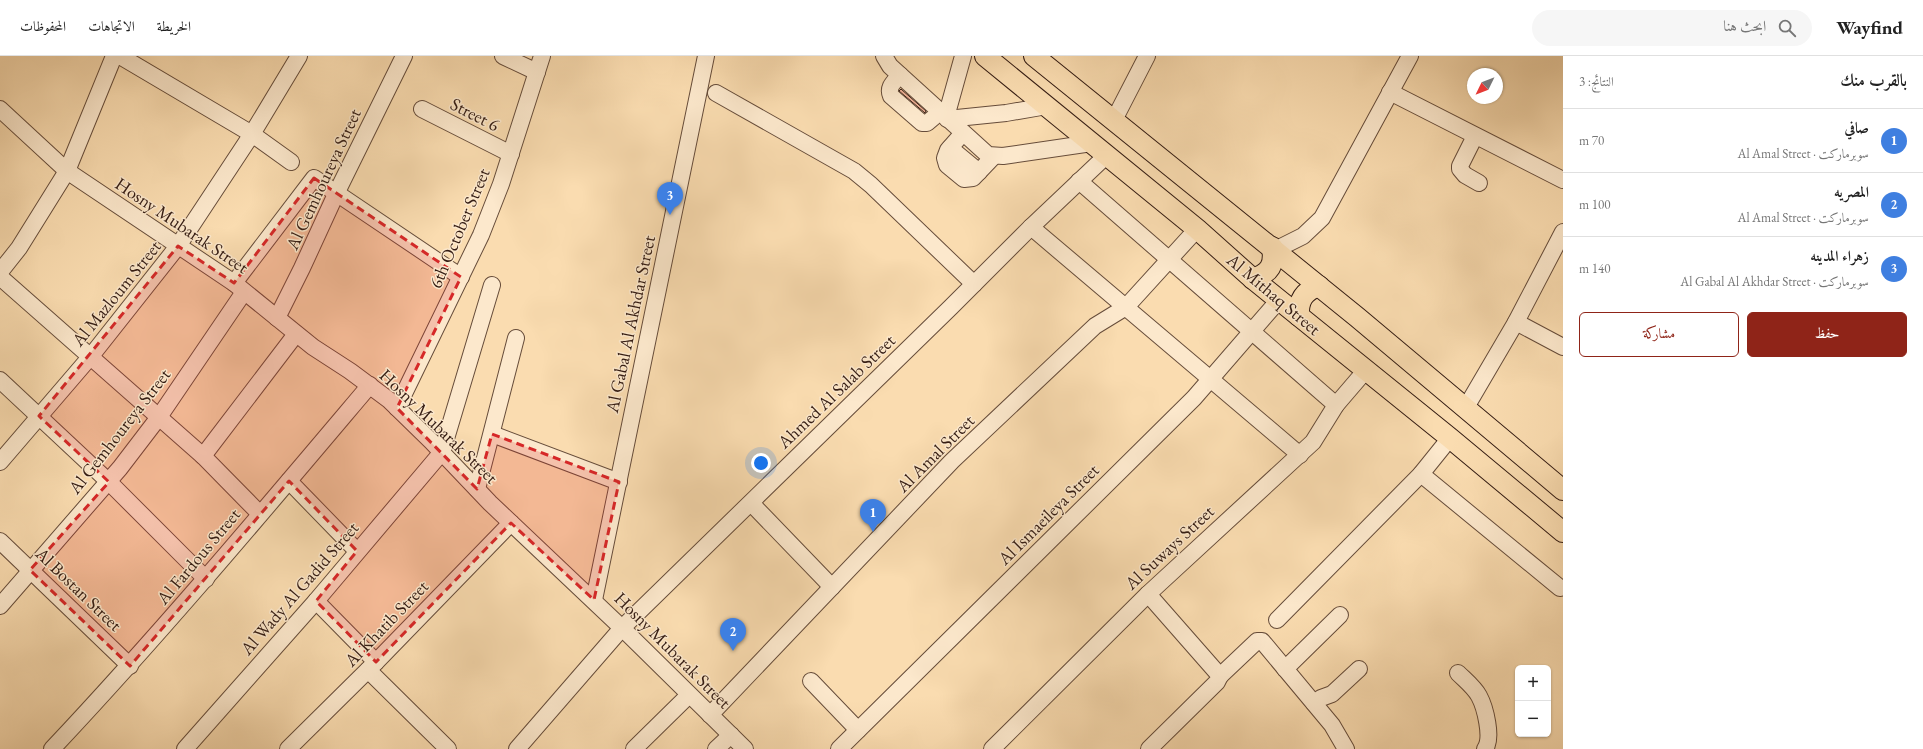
<!DOCTYPE html>
<html lang="ar">
<meta charset="utf-8">
<style>
body{margin:0;font-family:"EB Garamond",Amiri,serif;background:#f6f6f6;color:#222;direction:rtl}
.controls{position:absolute;right:12px;bottom:12px;display:grid;overflow:hidden;border-radius:6px;box-shadow:0 1px 3px #0004}
.controls button{width:36px;height:36px;display:grid;place-items:center;padding:0;border:0;border-bottom:1px solid #e0e0e0;background:#fff;color:#222;font:20px sans-serif}
.compass{position:absolute;left:1467px;top:12px;width:36px;height:36px;border-radius:50%;background:#fff;box-shadow:0 1px 3px #0004;rotate:227deg}
.you{position:absolute;left:761px;top:407px;width:14px;height:14px;margin:-10px;border:3px solid #fff;border-radius:50%;background:#1a73e8;box-shadow:0 0 0 6px #1a73e833}
.badge{display:grid;place-items:center;width:26px;height:26px;border-radius:50%;background:#8f2418;color:#fff;font-size:13px;font-weight:700}
.pin{position:absolute;translate:-50% -33px;filter:drop-shadow(0 1px 2px #0008)}
.pin::after{content:'';position:absolute;top:21px;width:14px;height:12px;background:inherit;clip-path:polygon(0 0,100% 0,50% 100%)}
.list{margin:0;padding:0;list-style:none}
h2{display:flex;justify-content:space-between;align-items:center;height:52px;margin:0;padding:0 16px;font-size:17px}
h2 small{font-size:13px;font-weight:400;color:#767676}
.list li{display:grid;grid-template-columns:26px 1fr auto;gap:12px;align-items:center;box-sizing:border-box;height:64px;padding:0 16px;border-top:1px solid #e0e0e0}
.list b{display:block;font-size:15px;white-space:nowrap}
.list p{margin:0;font-size:13px;white-space:nowrap;color:#767676}
.list em{font-size:13px;font-style:normal;color:#767676}
.actions{display:flex;gap:8px;padding:12px 16px}
.actions a{flex:1;padding:9px 0;border:1px solid #8f2418;border-radius:6px;text-align:center;font-size:14px;color:#8f2418}
.actions .main{background:#8f2418;color:#fff}
.icon{flex:none;width:22px;height:22px;fill:none;stroke:currentColor;stroke-width:2;stroke-linecap:round;stroke-linejoin:round}
.map{position:relative;flex:none;width:1563px;height:693px;overflow:hidden;direction:ltr}
header{display:flex;align-items:center;gap:24px;box-sizing:border-box;height:56px;padding:0 20px;background:#fff;border-bottom:1px solid #e0e0e0}
header strong{font-size:19px}
nav{display:flex;gap:22px;margin-inline-start:auto;font-size:14px}
.search{width:280px;height:36px;background:#f6f6f6;display:flex;align-items:center;gap:10px;box-sizing:border-box;padding:0 14px;border-radius:22px;color:#767676;font-size:15px}
main{display:flex}
aside{flex:1;background:#fff}
.map>svg:first-child{display:block}
.building{fill:#ebae93;stroke:#341c13}
.lines{fill:none;stroke-linecap:round;stroke-linejoin:round}
.minor-casing{stroke:#664c3a;stroke-width:18}
.major-casing{stroke:#341c13;stroke-width:22}
.minor{stroke:#fce8cc;stroke-width:16}
.major{stroke:#fadcb0;stroke-width:20}
.marked{fill:#d62828;fill-opacity:0.2;stroke:#d62828;stroke-width:3;stroke-dasharray:8 5;stroke-linejoin:round}
.labels{text-anchor:middle;dominant-baseline:central;stroke-width:3;stroke-linejoin:round;paint-order:stroke}
.street-label{font-size:18px;fill:#341c13;stroke:#fce8cc}
</style>
<header>
<strong>Wayfind</strong>
<div class="search"><svg class="icon" aria-label="search" viewBox="0 0 24 24"><circle cx="10" cy="10" r="6"/><path d="M15 15l6 6"/></svg>ابحث هنا</div>
<nav><a>الخريطة</a><a>الاتجاهات</a><a>المحفوظات</a></nav>
</header>
<main>
<aside>
<h2>بالقرب منك<small>النتائج: 3</small></h2>
<ul class="list">
<li><span class="badge" style="background:#3f7fe0">1</span><div><b>صافي</b><p>سوبرماركت · Al Amal Street</p></div><em>70 m</em></li>
<li><span class="badge" style="background:#3f7fe0">2</span><div><b>المصريه</b><p>سوبرماركت · Al Amal Street</p></div><em>100 m</em></li>
<li><span class="badge" style="background:#3f7fe0">3</span><div><b>زهراء المدينه</b><p>سوبرماركت · Al Gabal Al Akhdar Street</p></div><em>140 m</em></li>
</ul>
<div class="actions"><a class="main">حفظ</a><a>مشاركة</a></div>
</aside>
<div class="map">
<svg width="1563" height="693" viewBox="0 0 1563 693">
<rect width="100%" height="100%" fill="#fadcb0"/>
<filter id="stains"><feTurbulence type="fractalNoise" baseFrequency=".005" numOctaves="4"/><feColorMatrix values="0 0 0 0 .2 0 0 0 0 .09 0 0 0 0 .02 0 0 0 .5 -.17"/></filter>
<radialGradient id="worn" r=".72"><stop offset=".6" stop-color="#630" stop-opacity="0"/><stop offset="1" stop-color="#630" stop-opacity=".3"/></radialGradient>
<polygon class="building" points="901,33 926,55 925,57 899,35"/>
<g class="lines">
<g class="minor-casing">
<g id="minor">
<polyline points="120,0 252,78 291,106"/>
<polyline points="503,0 537,16"/>
<polyline points="884,0 890,10 988,99 1003,100 1092,87"/>
<path d="M900 19C894 26 887 31 891 40L922 67H927L940 56"/>
<polyline points="1390,36 1563,124"/>
<polyline points="716,37 854,115 871,129 974,228"/>
<polyline points="0,53 67,115 234,227 313,291 350,315 389,344 431,385 490,447 622,572 745,693"/>
<polyline points="422,53 511,98"/>
<polyline points="946,61 963,0"/>
<polyline points="947,63 1006,57 1047,50"/>
<polyline points="1114,64 1147,0"/>
<polyline points="963,77 948,94 945,102 947,109 964,123 973,122 994,100"/>
<polyline points="1475,80 1460,110 1460,113 1465,119 1479,127"/>
<polyline points="950,92 979,116"/>
<polyline points="1079,125 1336,349"/>
<polyline points="1031,171 1300,399"/>
<polyline points="1275,194 1303,180 1322,162 1410,0"/>
<polyline points="0,216 19,192 67,115 114,0"/>
<polyline points="0,221 203,400 260,458"/>
<polyline points="234,227 314,122 461,221"/>
<polyline points="277,262 302,212 336,138 404,0"/>
<polyline points="1516,266 1563,291"/>
<polyline points="0,324 109,426 206,523"/>
<polyline points="397,352 481,179 501,128 542,0"/>
<polyline points="1465,353 1516,266 1563,176"/>
<polyline points="492,378 619,426"/>
<polyline points="203,400 296,278"/>
<polyline points="0,406 91,300 178,190 252,78 299,0"/>
<polyline points="1421,418 1560,532"/>
<polyline points="289,425 357,495"/>
<polyline points="477,433 516,282"/>
<polyline points="751,447 832,531"/>
<polyline points="0,485 130,610"/>
<polyline points="1148,538 1220,620 1217,626 1149,693"/>
<polyline points="594,544 706,0"/>
<polyline points="316,545 376,606"/>
<polyline points="0,550 120,412 159,361 244,236"/>
<polyline points="1277,564 1421,418 1450,382"/>
<polyline points="1285,613 1340,559"/>
<polyline points="368,614 448,693"/>
<path d="M1458 617C1465 624 1474 631 1479 640 1485 651 1493 682 1485 693"/>
<polyline points="1220,620 1257,585 1262,585 1332,669 1346,693"/>
<polyline points="811,625 858,674"/>
<polyline points="1314,647 1321,642 1332,638 1359,613"/>
<polyline points="710,659 952,405 1095,270 1126,251 1197,173"/>
<path d="M52 693C163 575 266 452 370 329"/>
<polyline points="185,693 316,545 442,396 492,229"/>
<polyline points="288,693 376,606 511,467"/>
<polyline points="517,693 622,572 951,251 1031,171 1107,99"/>
<polyline points="634,693 689,639"/>
<polyline points="716,693 731,679"/>
<polyline points="839,693 1194,342 1279,244"/>
<polyline points="992,693 1148,538 1313,386 1336,349 1366,314"/>
</g>
</g>
<g class="major-casing">
<g id="major">
<polyline points="985,0 1197,173 1253,223 1450,382 1563,476"/>
<polyline points="1034,0 1357,261 1563,434"/>
<path d="M1253 223C1270 217 1275 209 1272 191"/>
<path d="M1299 260C1298 244 1304 235 1319 230"/>
</g>
</g>
<use href="#minor" class="minor"/>
<use href="#major" class="major"/>
</g>
<path class="marked" d="M314 122 461 221 397 352 477 433 492 378 619 426 594 544 511 467 376 606 316 545 357 495 289 425 130 610 30 514 109 426 39 360 178 190 234 227Z"/>
<g class="labels">
<g class="street-label">
<text transform="translate(475 58) rotate(27)">Street 6</text>
<text transform="translate(323 123) rotate(-65)">Al Gemhoureya Street</text>
<text transform="translate(182 169) rotate(34)">Hosny Mubarak Street</text>
<text transform="translate(459 172) rotate(-67)">6th October Street</text>
<text transform="translate(116 237) rotate(-51)">Al Mazloum Street</text>
<text transform="translate(1274 238) rotate(40)">Al Mithaq Street</text>
<text transform="translate(630 268) rotate(-78)">Al Gabal Al Akhdar Street</text>
<text transform="translate(836 335) rotate(-44)">Ahmed Al Salab Street</text>
<text transform="translate(439 370) rotate(44)">Hosny Mubarak Street</text>
<text transform="translate(119 375) rotate(-52)">Al Gemhoureya Street</text>
<text transform="translate(935 397) rotate(-45)">Al Amal Street</text>
<text transform="translate(1048 458) rotate(-45)">Al Ismaeileya Street</text>
<text transform="translate(1169 491) rotate(-43)">Al Suways Street</text>
<text transform="translate(198 500) rotate(-50)">Al Fardous Street</text>
<text transform="translate(299 532) rotate(-49)">Al Wady Al Gadid Street</text>
<text transform="translate(79 533) rotate(44)">Al Bostan Street</text>
<text transform="translate(386 567) rotate(-46)">Al Khatib Street</text>
<text transform="translate(673 594) rotate(45)">Hosny Mubarak Street</text>
</g>
</g>
<rect width="100%" height="100%" filter="url(#stains)"/>
<rect width="100%" height="100%" fill="url(#worn)"/>
</svg>
<div class="controls">
<button>+</button>
<button>−</button>
</div>
<svg class="compass" viewBox="-18 -18 36 36"><path d="M0-13l5 13h-10z" fill="#e53935"/><path d="M0 13l5-13h-10z" fill="#767676"/></svg>
<div class="you"></div>
<div class="pin badge" style="left:873px;top:476px;background:#3f7fe0">1</div>
<div class="pin badge" style="left:733px;top:595px;background:#3f7fe0">2</div>
<div class="pin badge" style="left:670px;top:159px;background:#3f7fe0">3</div>
</div>
</main>
